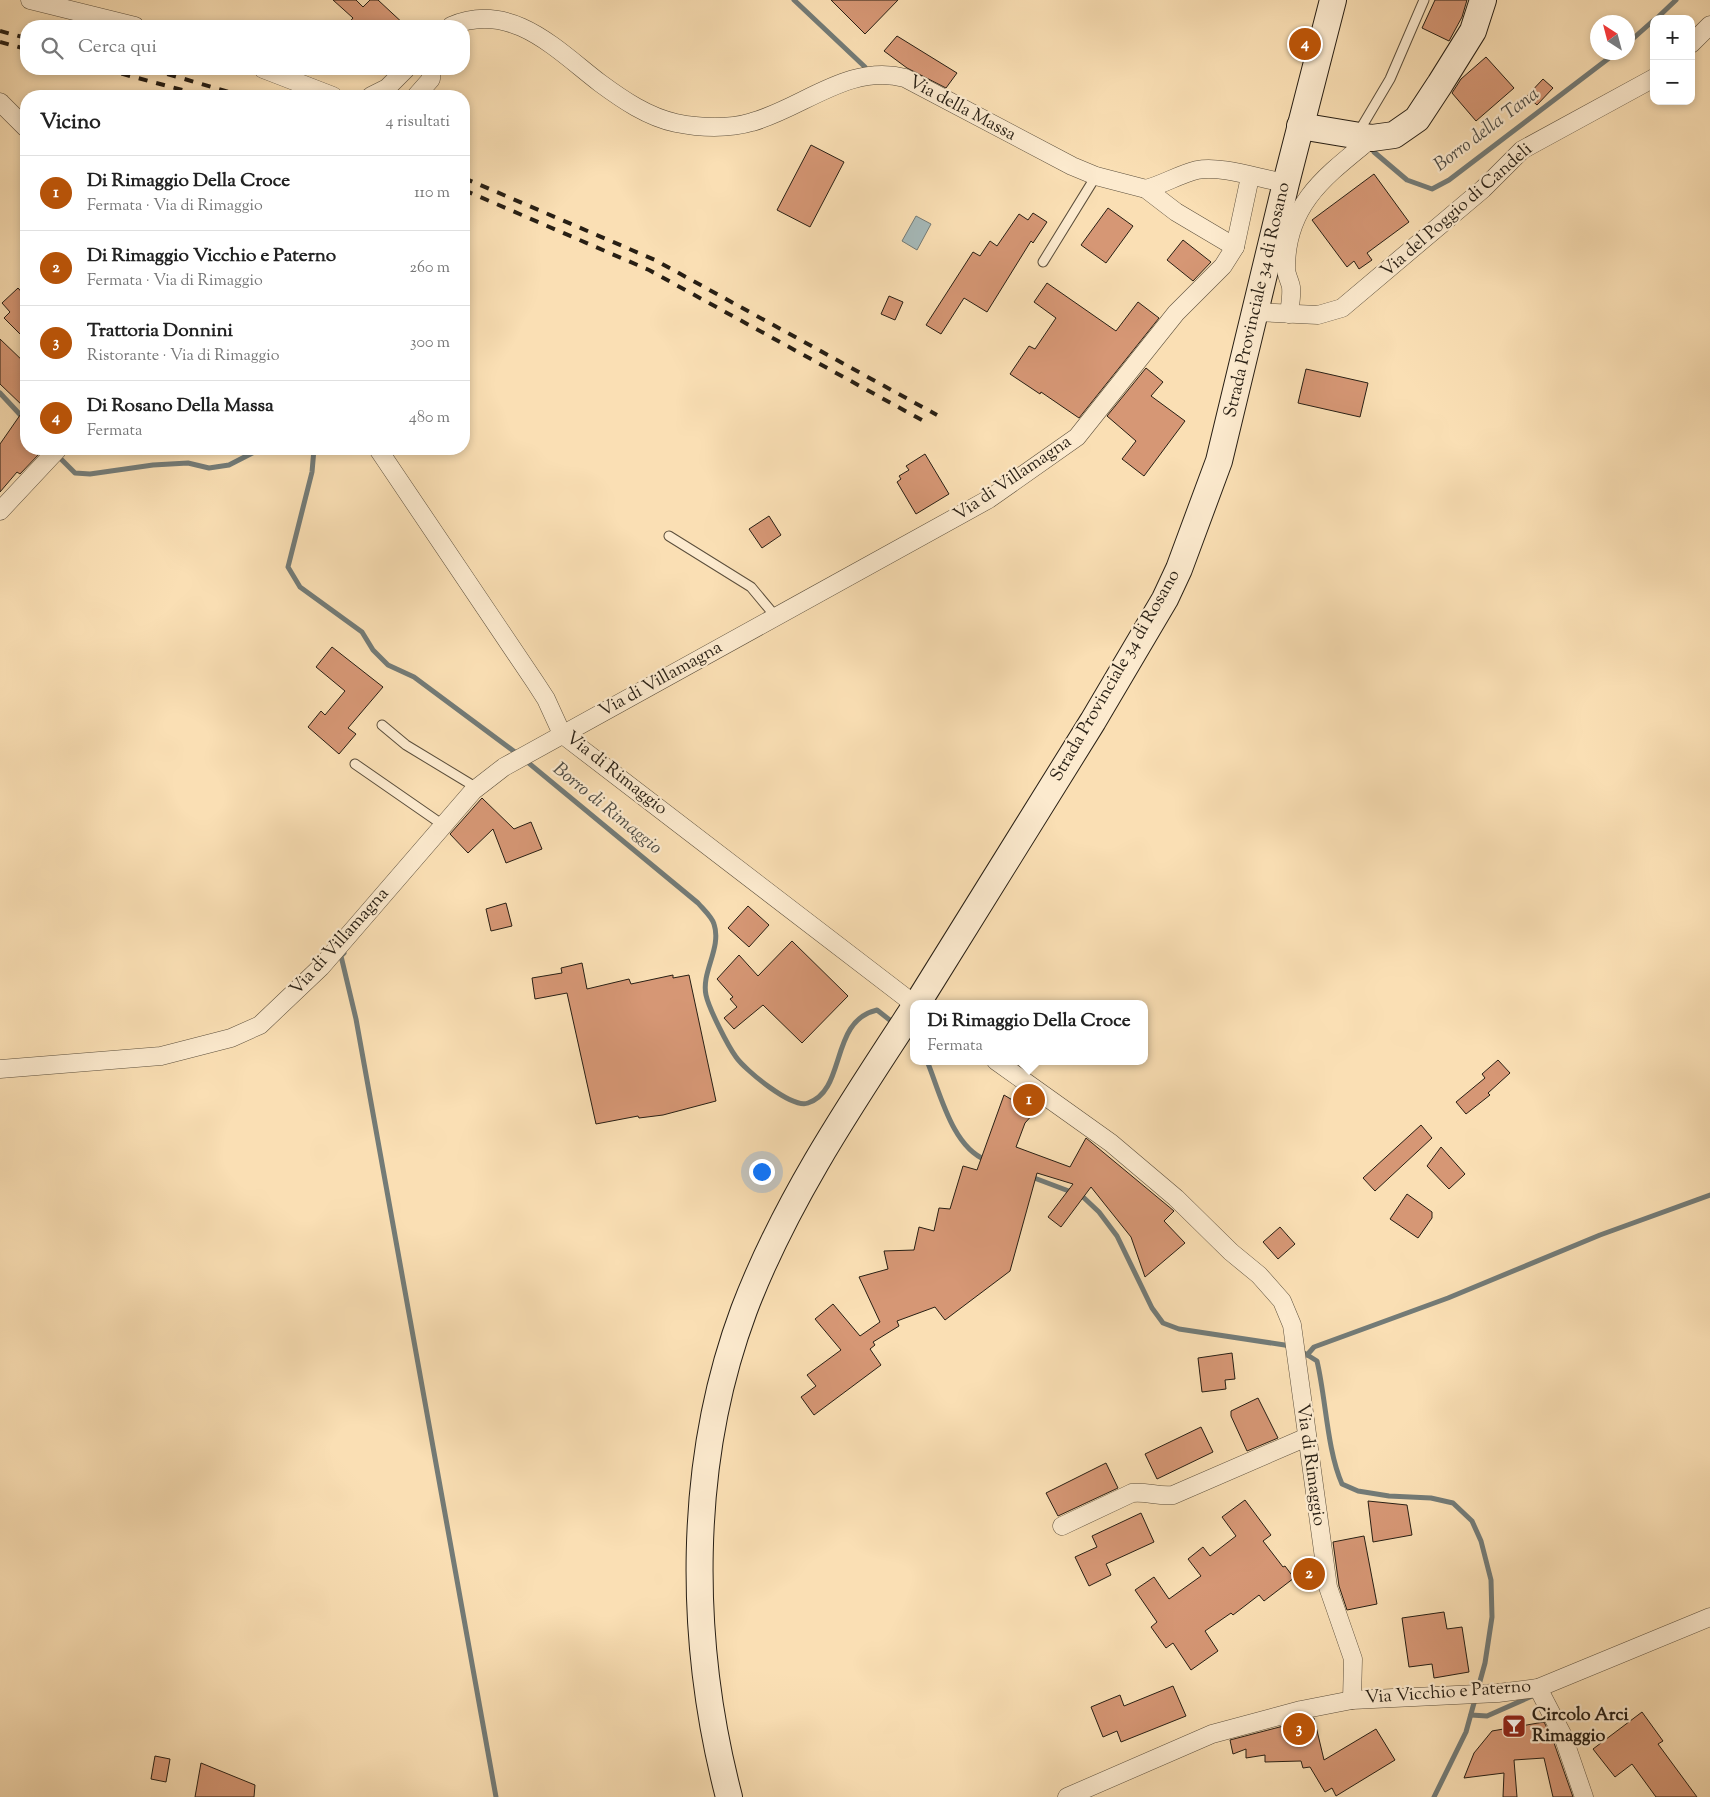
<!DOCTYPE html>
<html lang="it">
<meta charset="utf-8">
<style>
body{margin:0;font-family:"Sorts Mill Goudy",serif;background:#f2f2f2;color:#222}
.controls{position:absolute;right:15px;top:15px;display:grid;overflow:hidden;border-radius:10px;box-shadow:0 2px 8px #0003}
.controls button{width:45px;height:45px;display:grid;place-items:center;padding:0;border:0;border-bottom:1px solid #e0e0e0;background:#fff;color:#222;font:25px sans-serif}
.compass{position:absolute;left:1590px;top:15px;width:45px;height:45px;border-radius:50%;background:#fff;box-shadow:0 2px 8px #0003;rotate:324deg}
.you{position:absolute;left:761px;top:1171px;width:18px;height:18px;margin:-12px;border:4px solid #fff;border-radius:50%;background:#1a73e8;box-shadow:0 0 0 8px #1a73e833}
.badge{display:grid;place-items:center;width:32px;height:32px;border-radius:50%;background:#b45309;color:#fff;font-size:16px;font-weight:700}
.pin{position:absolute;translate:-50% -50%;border:2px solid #fff;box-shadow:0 1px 5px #0006}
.popup{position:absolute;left:910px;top:1000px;width:238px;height:65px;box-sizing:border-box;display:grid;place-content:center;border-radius:10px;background:#fff;filter:drop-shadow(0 1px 4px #0005);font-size:16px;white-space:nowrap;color:#767676}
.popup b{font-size:19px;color:#222}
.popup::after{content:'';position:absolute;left:50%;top:100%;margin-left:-10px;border:10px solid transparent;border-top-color:#fff}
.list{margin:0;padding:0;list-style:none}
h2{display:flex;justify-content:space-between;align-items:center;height:65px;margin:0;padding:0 20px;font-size:21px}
h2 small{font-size:16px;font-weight:400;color:#767676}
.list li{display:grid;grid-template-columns:32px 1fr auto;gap:15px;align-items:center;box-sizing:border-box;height:75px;padding:0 20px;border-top:1px solid #e0e0e0}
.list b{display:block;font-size:19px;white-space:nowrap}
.list p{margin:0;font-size:16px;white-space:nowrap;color:#767676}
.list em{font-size:16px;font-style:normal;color:#767676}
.icon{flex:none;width:28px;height:28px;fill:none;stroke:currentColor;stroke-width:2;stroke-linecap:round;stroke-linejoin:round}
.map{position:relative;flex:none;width:1710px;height:1797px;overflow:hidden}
.search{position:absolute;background:#fff;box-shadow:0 2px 8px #0003;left:20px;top:20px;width:450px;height:55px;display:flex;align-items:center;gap:12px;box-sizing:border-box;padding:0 18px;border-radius:20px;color:#767676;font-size:19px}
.panel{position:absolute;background:#fff;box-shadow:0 2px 8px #0003;left:20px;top:90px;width:450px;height:365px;border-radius:20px}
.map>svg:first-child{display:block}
.water{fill:#a5b9b9;stroke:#737b77}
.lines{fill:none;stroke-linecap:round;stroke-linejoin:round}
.stream{stroke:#737b77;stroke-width:5}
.building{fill:#d69775;stroke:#281f14}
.lane-casing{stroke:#5c4f3c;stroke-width:11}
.street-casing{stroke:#5c4f3c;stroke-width:19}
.secondary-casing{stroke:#281f14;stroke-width:28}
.lane{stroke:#fceace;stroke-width:9}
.street{stroke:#fceace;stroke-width:18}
.secondary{stroke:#fceace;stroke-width:26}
.rail{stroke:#281f14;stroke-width:4;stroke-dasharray:9 9;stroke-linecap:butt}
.labels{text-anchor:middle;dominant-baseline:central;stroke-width:4.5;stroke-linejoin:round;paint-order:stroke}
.street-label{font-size:18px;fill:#281f14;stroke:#fceace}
.poi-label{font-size:18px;font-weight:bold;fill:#281f14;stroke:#fceace;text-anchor:start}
.water-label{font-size:19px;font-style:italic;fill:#4e4d46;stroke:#fceace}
</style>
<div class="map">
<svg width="1710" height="1797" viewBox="0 0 1710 1797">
<rect width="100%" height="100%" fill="#fadfb4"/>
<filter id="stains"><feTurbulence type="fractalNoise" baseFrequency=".004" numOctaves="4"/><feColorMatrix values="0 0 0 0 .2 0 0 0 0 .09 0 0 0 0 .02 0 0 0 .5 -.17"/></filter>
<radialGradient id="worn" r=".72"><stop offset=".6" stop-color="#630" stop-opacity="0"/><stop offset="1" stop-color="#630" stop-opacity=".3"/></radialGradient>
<polygon class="water" points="916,216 931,224 917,250 902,241"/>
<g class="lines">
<g class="stream">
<polyline points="794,0 865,67"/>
<polyline points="1656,19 1676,0"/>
<polyline points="1628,43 1654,20"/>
<polyline points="1374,152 1407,180 1432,189 1449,180 1617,52"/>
<polyline points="0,393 26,421"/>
<polyline points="314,449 312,472 288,567 300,587 362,632 373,650 388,665 414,677 519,755"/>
<polyline points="56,454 75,473 90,474 153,465 188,463 209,468 229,465 260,449"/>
<path d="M525 760 698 903C703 909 712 917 714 924 722 948 701 972 706 995 709 1009 728 1046 736 1057 745 1070 792 1109 808 1103 847 1090 829 1021 877 1010L891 1021"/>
<polyline points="344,953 341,956 356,1019 496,1797"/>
<path d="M927 1061C940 1092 952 1147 986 1160"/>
<polyline points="1029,1176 1082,1196 1099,1212 1117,1236 1152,1308 1163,1323 1179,1329 1291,1346"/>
<path d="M1301 1351 1317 1361C1326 1399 1327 1450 1342 1484L1358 1491 1389 1496 1431 1498 1453 1503 1472 1521 1481 1541 1491 1580 1492 1617 1485 1663 1466 1732 1434 1797"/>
<polyline points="1307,1355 1314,1347 1448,1298 1600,1235 1710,1195"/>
<polyline points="1471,1715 1487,1716 1532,1696"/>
</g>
</g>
<g class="building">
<polygon points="333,0 356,0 363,7 370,0 378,0 406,26 346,26 353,18"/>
<polygon points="831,0 898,0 865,34"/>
<polygon points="1435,0 1467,0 1462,17 1449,41 1422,28"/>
<polygon points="897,36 957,73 946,88 907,68 884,51"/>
<polygon points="1486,57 1514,88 1476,121 1452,93 1461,79"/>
<polygon points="1543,79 1553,88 1537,105 1527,96"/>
<polygon points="811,145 844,162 810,227 777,210"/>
<polygon points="1374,174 1409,222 1367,253 1372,260 1359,269 1354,261 1347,267 1312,220"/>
<polygon points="1108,208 1133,226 1106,263 1081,245"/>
<polygon points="1033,213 1047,222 1033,243 1031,241 987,312 964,298 941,334 926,325 973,252 980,256 990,241 997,246 1019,214 1028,220"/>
<polygon points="1183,240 1211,262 1193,281 1167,260"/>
<polygon points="1047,283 1116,331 1138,302 1159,318 1079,418 1041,392 1040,394 1010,374 1029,346 1035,349 1056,318 1034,302"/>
<polygon points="18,288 26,297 26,340 4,318 10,312 2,303"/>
<polygon points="889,296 903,302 895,320 881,314"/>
<polygon points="0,339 26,364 26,449 36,449 40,453 20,474 17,472 0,492 0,444 25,408 0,384"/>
<polygon points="1146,368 1163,382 1151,396 1185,421 1144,476 1122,459 1136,441 1107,416"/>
<polygon points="1306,369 1368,383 1360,417 1298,403"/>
<polygon points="925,454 949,494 916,514 897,482 901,479 899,476 909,470 906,466"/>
<polygon points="769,516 781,535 762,548 749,529"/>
<polygon points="332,647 383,687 348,728 356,734 339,754 308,727 321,711 325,715 345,691 316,667"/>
<polygon points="482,798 514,829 531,822 542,849 506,863 493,829 468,853 450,834"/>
<polygon points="506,903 512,926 491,931 486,909"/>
<polygon points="748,906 769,925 749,947 728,928"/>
<polygon points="792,941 848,996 802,1043 763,1005 734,1029 724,1018 737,1007 730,999 733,997 717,979 739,955 758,976"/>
<polygon points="582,963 587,989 629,979 631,984 673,975 673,978 689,975 716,1101 663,1115 639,1118 638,1116 596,1124 567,993 535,999 532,978 562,973 561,968"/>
<polygon points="1498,1060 1510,1073 1488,1093 1490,1095 1466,1114 1456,1102 1485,1078 1482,1074"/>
<polygon points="1004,1095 1034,1113 1025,1123 1016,1147 1070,1167 1086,1138 1174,1211 1164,1221 1185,1243 1145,1277 1131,1237 1091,1187 1061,1227 1048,1217 1073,1184 1037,1173 1010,1271 945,1320 935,1307 897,1321 899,1326 873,1342 875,1345 870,1349 881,1365 814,1415 801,1397 816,1386 807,1375 841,1350 815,1319 833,1304 860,1336 880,1322 859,1277 888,1269 884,1251 914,1250 919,1227 934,1231 939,1208 950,1209 963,1166 977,1170"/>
<polygon points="1421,1125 1432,1138 1375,1191 1363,1178"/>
<polygon points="1441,1147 1465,1174 1449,1189 1427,1166"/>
<polygon points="1407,1194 1432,1212 1432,1218 1418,1238 1390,1219"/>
<polygon points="1280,1227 1295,1244 1278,1259 1263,1242"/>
<polygon points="1232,1353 1235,1379 1225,1380 1226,1389 1202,1392 1198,1358"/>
<polygon points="1258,1398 1278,1438 1247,1451 1231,1416 1231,1411"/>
<polygon points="1201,1427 1213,1452 1157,1479 1145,1454"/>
<polygon points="1106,1463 1118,1488 1058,1516 1046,1493"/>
<polygon points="1245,1500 1271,1535 1263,1541 1283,1567 1285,1566 1294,1578 1264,1601 1259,1595 1233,1615 1231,1613 1205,1631 1218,1651 1191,1670 1173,1643 1166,1648 1151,1627 1157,1622 1135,1590 1154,1577 1169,1599 1201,1576 1188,1559 1203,1547 1210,1556 1236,1536 1222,1517"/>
<polygon points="1368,1501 1407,1505 1412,1535 1373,1542"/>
<polygon points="1141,1513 1154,1542 1106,1564 1111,1575 1089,1586 1075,1557 1097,1547 1092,1536"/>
<polygon points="1364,1536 1377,1604 1347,1610 1339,1586 1333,1542"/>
<polygon points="1444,1612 1447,1629 1462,1627 1469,1672 1434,1678 1432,1664 1409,1667 1402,1618"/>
<polygon points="1173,1686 1186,1716 1121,1742 1117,1731 1103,1737 1091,1707 1120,1695 1124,1706"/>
<polygon points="1642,1712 1663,1741 1658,1744 1697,1797 1656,1797 1632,1764 1615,1777 1593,1749"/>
<polygon points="1314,1718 1324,1760 1376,1729 1395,1760 1336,1796 1332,1788 1325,1792 1310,1767 1303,1768 1301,1761 1265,1762 1265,1755 1246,1758 1246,1749 1233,1754 1230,1740"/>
<polygon points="1544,1722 1553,1740 1573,1797 1553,1797 1544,1758 1514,1760 1517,1797 1503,1797 1504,1773 1464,1778 1474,1753 1492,1731"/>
<polygon points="155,1756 170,1759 166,1782 151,1779"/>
<polygon points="201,1763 255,1785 254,1797 195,1797"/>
</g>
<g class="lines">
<g class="lane-casing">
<g id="lane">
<polyline points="1358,133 1390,79 1424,0"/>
<polyline points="1043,262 1096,176"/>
<polyline points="669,536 751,587 776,617"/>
<polyline points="382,725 406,745 477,788"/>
<polyline points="355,764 443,825"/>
</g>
</g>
<g class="street-casing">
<g id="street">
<polyline points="30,0 135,26"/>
<path d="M451 26C511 0 557 50 600 83 623 100 648 117 676 123 700 128 729 129 752 122 803 108 849 63 905 78L1072 166 1096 176 1146 189 1176 212 1235 247"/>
<polyline points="1691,44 1710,25"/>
<polyline points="263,69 333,96"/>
<polyline points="371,96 387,88 406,69"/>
<polyline points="416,96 431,79 431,69"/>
<polyline points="0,102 26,128"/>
<path d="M1146 189C1164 184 1180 174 1197 170 1221 165 1260 179 1286 183"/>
<polyline points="1254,312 1318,315 1342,308 1483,189 1522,150 1654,78"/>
<path d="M1289 314C1290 305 1292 296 1291 287 1290 281 1286 275 1286 268 1286 203 1327 175 1372 138"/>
<polyline points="378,449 535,682 546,699 562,734 914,1004"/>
<polyline points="0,511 58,449"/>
<polyline points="996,1061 1111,1143 1176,1198 1231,1252 1259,1275 1282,1301 1292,1325 1328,1587 1353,1659 1352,1700"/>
<polyline points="0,1069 161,1056 231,1038 260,1025 321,967 473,791 504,767 989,499 1077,437 1176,313 1223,266 1235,247 1250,177"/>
<path d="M1062 1526 1132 1493C1146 1491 1159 1497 1173 1495L1307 1437"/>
<polyline points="1538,1688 1563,1736 1584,1797"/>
<polyline points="1067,1797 1212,1734 1301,1710 1352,1700 1498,1693 1538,1688 1710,1617"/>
</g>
</g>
<g class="secondary-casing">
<g id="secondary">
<polyline points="1300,126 1372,138 1394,135 1417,119 1440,84 1473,31 1483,0"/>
<polyline points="917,1004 1093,721 1165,599 1179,569 1219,461 1286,183 1333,0"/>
<path d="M729 1797C688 1640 687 1463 744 1310 785 1202 851 1104 914 1008"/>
</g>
</g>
<use href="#lane" class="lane"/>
<use href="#street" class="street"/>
<use href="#secondary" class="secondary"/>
<g class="rail">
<polyline points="0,31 26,38"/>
<polyline points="0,42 26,49"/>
<polyline points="104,69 205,96"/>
<polyline points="150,69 243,96"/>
<polyline points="464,178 655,260 937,415"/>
<polyline points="464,190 649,270 929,424"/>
</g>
</g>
<defs>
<g id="bar-square" transform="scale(1.25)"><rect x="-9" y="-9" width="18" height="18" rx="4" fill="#8f2418" stroke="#fceace"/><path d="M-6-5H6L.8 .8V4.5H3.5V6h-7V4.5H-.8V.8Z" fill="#fff"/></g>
</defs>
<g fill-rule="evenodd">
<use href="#bar-square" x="1514" y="1726"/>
</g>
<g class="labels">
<g class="street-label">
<text transform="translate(962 109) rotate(28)">Via della Massa</text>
<text transform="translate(1457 211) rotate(-41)">Via del Poggio di Candeli</text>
<text transform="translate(1258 300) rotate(-77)">Strada Provinciale 34 di Rosano</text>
<text transform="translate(1013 479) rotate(-34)">Via di Villamagna</text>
<text transform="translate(1116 676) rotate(-60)">Strada Provinciale 34 di Rosano</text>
<text transform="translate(661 680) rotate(-29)">Via di Villamagna</text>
<text transform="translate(616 774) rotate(38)">Via di Rimaggio</text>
<text transform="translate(340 942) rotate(-48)">Via di Villamagna</text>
<text transform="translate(1310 1465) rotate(82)">Via di Rimaggio</text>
<text transform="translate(1448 1693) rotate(-4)">Via Vicchio e Paterno</text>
</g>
<g class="poi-label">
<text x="1532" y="1716">Circolo Arci<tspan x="1532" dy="21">Rimaggio</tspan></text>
</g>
<g class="water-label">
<text transform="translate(1487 130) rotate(-37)">Borro della Tana</text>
<text transform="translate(607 809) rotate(39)">Borro di Rimaggio</text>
</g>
</g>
<rect width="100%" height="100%" filter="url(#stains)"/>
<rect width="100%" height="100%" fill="url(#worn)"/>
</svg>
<div class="controls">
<button>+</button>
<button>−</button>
</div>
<svg class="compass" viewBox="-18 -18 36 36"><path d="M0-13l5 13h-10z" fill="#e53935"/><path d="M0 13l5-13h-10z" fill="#767676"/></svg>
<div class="you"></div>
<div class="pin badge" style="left:1029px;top:1100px">1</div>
<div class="popup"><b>Di Rimaggio Della Croce</b>Fermata</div>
<div class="pin badge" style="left:1309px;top:1574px">2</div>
<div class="pin badge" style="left:1299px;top:1729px">3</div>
<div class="pin badge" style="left:1305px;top:44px">4</div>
<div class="search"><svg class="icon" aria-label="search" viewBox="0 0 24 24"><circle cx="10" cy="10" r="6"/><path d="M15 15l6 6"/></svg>Cerca qui</div>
<section class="panel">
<h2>Vicino<small>4 risultati</small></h2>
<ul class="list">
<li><span class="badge">1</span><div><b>Di Rimaggio Della Croce</b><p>Fermata · Via di Rimaggio</p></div><em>110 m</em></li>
<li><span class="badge">2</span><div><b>Di Rimaggio Vicchio e Paterno</b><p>Fermata · Via di Rimaggio</p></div><em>260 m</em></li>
<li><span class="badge">3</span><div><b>Trattoria Donnini</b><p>Ristorante · Via di Rimaggio</p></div><em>300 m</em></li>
<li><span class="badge">4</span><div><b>Di Rosano Della Massa</b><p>Fermata</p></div><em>480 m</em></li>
</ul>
</section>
</div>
